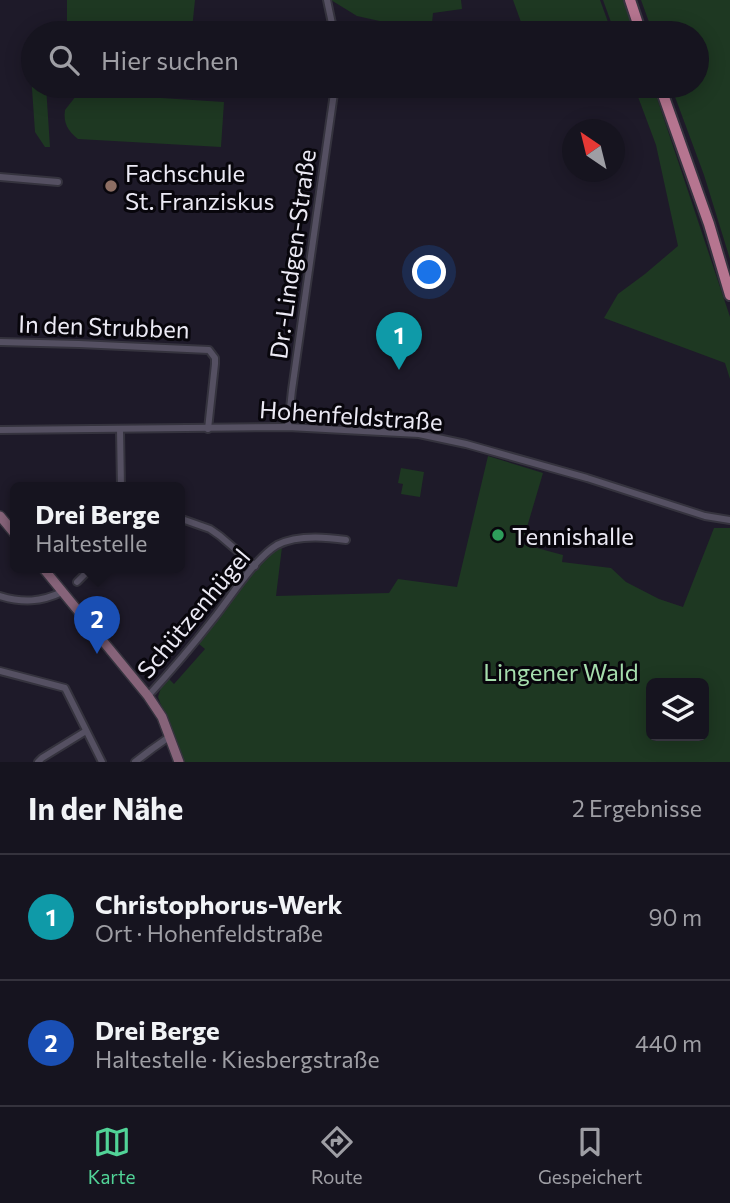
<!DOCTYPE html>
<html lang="de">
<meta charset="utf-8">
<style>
body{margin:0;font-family:Commissioner,sans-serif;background:#1f1d28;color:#f1f3f6}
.controls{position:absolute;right:21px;bottom:21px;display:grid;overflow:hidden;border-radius:10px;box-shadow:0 4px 18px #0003}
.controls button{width:63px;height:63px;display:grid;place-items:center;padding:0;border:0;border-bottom:2px solid #35333d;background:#16141f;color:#f1f3f6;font:35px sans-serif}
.compass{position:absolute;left:562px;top:119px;width:63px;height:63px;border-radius:50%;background:#16141f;box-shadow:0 4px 18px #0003;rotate:325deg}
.you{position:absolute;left:430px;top:273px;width:24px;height:24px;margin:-18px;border:5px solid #fff;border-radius:50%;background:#1a73e8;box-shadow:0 0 0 10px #1a73e833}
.badge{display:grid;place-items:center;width:46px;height:46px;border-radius:50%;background:#51d397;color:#fff;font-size:23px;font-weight:700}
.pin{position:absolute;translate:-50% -58px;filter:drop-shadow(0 2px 4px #0008)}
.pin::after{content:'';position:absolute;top:37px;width:24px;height:21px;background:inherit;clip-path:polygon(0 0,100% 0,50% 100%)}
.popup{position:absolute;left:10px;top:482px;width:175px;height:91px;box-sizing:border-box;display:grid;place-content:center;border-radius:10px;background:#16141f;filter:drop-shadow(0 2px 5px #0005);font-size:23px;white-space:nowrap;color:#9e9ea4}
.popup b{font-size:26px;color:#f1f3f6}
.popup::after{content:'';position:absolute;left:50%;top:100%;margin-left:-14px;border:14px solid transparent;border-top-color:#16141f}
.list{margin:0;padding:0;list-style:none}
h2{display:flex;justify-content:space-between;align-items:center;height:91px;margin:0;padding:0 28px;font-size:30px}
h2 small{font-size:23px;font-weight:400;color:#9e9ea4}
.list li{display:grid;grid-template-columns:46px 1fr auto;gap:21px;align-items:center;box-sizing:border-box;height:126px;padding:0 28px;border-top:2px solid #35333d}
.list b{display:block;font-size:26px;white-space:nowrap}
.list p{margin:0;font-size:23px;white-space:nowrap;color:#9e9ea4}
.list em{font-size:23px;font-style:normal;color:#9e9ea4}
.icon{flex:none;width:38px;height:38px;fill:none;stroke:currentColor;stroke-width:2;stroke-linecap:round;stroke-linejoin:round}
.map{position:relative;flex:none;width:730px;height:762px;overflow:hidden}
.search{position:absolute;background:#16141f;box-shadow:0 4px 18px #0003;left:21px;right:21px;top:21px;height:77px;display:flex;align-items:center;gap:18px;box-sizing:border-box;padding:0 24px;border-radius:38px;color:#9e9ea4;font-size:26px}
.sheet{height:343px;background:#16141f}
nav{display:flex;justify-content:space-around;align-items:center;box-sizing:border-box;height:98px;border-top:2px solid #35333d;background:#16141f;font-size:19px;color:#9e9ea4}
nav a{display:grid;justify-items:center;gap:4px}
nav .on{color:#51d397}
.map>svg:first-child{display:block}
.green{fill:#1e3822;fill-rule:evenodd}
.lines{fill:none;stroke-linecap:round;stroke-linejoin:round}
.street-casing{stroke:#35333e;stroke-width:10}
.secondary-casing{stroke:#35333e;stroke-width:12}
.primary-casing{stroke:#35333e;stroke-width:14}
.street{stroke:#555062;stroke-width:6}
.secondary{stroke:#866379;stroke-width:9}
.primary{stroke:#b67590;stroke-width:10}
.education-dot{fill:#8d6e63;stroke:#08060c;stroke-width:2.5}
.leisure-dot{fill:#2e9e5b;stroke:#08060c;stroke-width:2.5}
.labels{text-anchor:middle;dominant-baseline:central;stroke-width:6;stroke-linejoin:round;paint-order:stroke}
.poi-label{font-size:24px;fill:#ebe9f4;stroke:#08060c;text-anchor:start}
.street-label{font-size:24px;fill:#ebe9f4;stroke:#08060c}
.park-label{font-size:24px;fill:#a5ddac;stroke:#08060c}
</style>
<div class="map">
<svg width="730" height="762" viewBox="0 0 730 762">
<rect width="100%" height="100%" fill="#1e1a29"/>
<g class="green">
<polygon points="67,0 195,0 192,29 221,33 67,33"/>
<polygon points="331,0 461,0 462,9 433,13 431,33 406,33 384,22 357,16"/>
<polygon points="513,0 600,0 612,33 525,33"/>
<polygon points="603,0 623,0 635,33 615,33"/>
<polygon points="641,0 730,0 730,259 704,175 671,86 697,86 697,33 653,33"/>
<polygon points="27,44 33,44 33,86 46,86 50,147 45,147 35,132 30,60"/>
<polygon points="634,86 653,86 730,317 730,379 725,363 604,318 618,294 645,274 678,246 656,145"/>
<path d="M83 93 224 102 221 147 78 139C68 131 63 123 65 110L76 96Z"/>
<path d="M488 456 543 473 522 544 563 555 562 562 611 568 626 582 659 599 683 607 714 528H730V762H182L158 697 162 685 168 678 174 684 205 649 199 644 248 577 270 552 282 547 276 596 389 593 398 579 457 587ZM651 683H704V736H651Z"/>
<polygon points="401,468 424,472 420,497 401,494 403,484 398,483"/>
</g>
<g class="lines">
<g class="street-casing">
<g id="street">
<polyline points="327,0 334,33"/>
<polyline points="0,177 58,182"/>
<polyline points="0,342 79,344 209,350 215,358 215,364 208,429"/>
<polyline points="288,427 292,390 335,86"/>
<polyline points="120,429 121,488"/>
<polyline points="0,430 288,427 419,434 466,444 587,478 705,516 730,520"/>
<polyline points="179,518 210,529 220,536 255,566"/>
<polyline points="77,582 91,568"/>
<path d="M0 596C23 603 41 602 62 592"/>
<polyline points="0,671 65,688 102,762"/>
<path d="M148 696C171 671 193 645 214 618 230 598 255 558 277 545 296 535 326 537 346 540"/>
<polyline points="38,762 42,758 86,731"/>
<polyline points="135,762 152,749 169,737"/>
</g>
</g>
<g class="secondary-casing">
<g id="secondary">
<polyline points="0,516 15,534"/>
<polyline points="43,568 148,696 162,717 179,762"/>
</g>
</g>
<g class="primary-casing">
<g id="primary">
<polyline points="630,0 641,33"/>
<polyline points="660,86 709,224 730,295"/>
</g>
</g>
<use href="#street" class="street"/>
<use href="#secondary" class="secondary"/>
<use href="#primary" class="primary"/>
</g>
<circle class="education-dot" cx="111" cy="186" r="7"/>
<circle class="leisure-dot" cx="498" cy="535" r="7"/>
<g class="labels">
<g class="poi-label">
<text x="125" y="172">Fachschule<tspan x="125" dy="28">St. Franziskus</tspan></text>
<text x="512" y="535">Tennishalle</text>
</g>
<g class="street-label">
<text transform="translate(292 254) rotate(-82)">Dr.-Lindgen-Straße</text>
<text transform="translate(104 326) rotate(2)">In den Strubben</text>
<text transform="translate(351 415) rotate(4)">Hohenfeldstraße</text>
<text transform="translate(193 613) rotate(-50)">Schützenhügel</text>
</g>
<g class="park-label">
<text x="561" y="671">Lingener Wald</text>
</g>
</g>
</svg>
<div class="controls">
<button><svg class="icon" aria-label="layers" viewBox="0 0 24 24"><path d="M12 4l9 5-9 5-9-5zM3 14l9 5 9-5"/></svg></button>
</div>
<svg class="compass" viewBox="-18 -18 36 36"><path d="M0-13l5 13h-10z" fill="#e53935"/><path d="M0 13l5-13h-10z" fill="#9e9ea4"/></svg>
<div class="you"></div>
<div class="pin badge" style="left:399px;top:370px;background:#0f9aa8">1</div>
<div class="pin badge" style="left:97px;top:654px;background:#1a4fb4">2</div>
<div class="popup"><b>Drei Berge</b>Haltestelle</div>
<div class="search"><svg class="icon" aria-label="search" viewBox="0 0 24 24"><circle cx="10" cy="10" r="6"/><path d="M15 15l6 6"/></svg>Hier suchen</div>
</div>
<section class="sheet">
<h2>In der Nähe<small>2 Ergebnisse</small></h2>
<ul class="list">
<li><span class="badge" style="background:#0f9aa8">1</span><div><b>Christophorus-Werk</b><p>Ort · Hohenfeldstraße</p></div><em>90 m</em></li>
<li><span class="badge" style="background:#1a4fb4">2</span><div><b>Drei Berge</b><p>Haltestelle · Kiesbergstraße</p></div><em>440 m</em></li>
</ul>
</section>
<nav>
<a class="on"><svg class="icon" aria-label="map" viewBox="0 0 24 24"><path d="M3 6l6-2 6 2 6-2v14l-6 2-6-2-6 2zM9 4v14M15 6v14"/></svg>Karte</a>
<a><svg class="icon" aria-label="directions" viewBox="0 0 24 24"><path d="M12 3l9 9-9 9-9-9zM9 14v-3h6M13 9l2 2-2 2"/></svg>Route</a>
<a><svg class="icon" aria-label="saved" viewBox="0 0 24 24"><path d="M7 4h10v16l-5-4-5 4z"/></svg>Gespeichert</a>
</nav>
